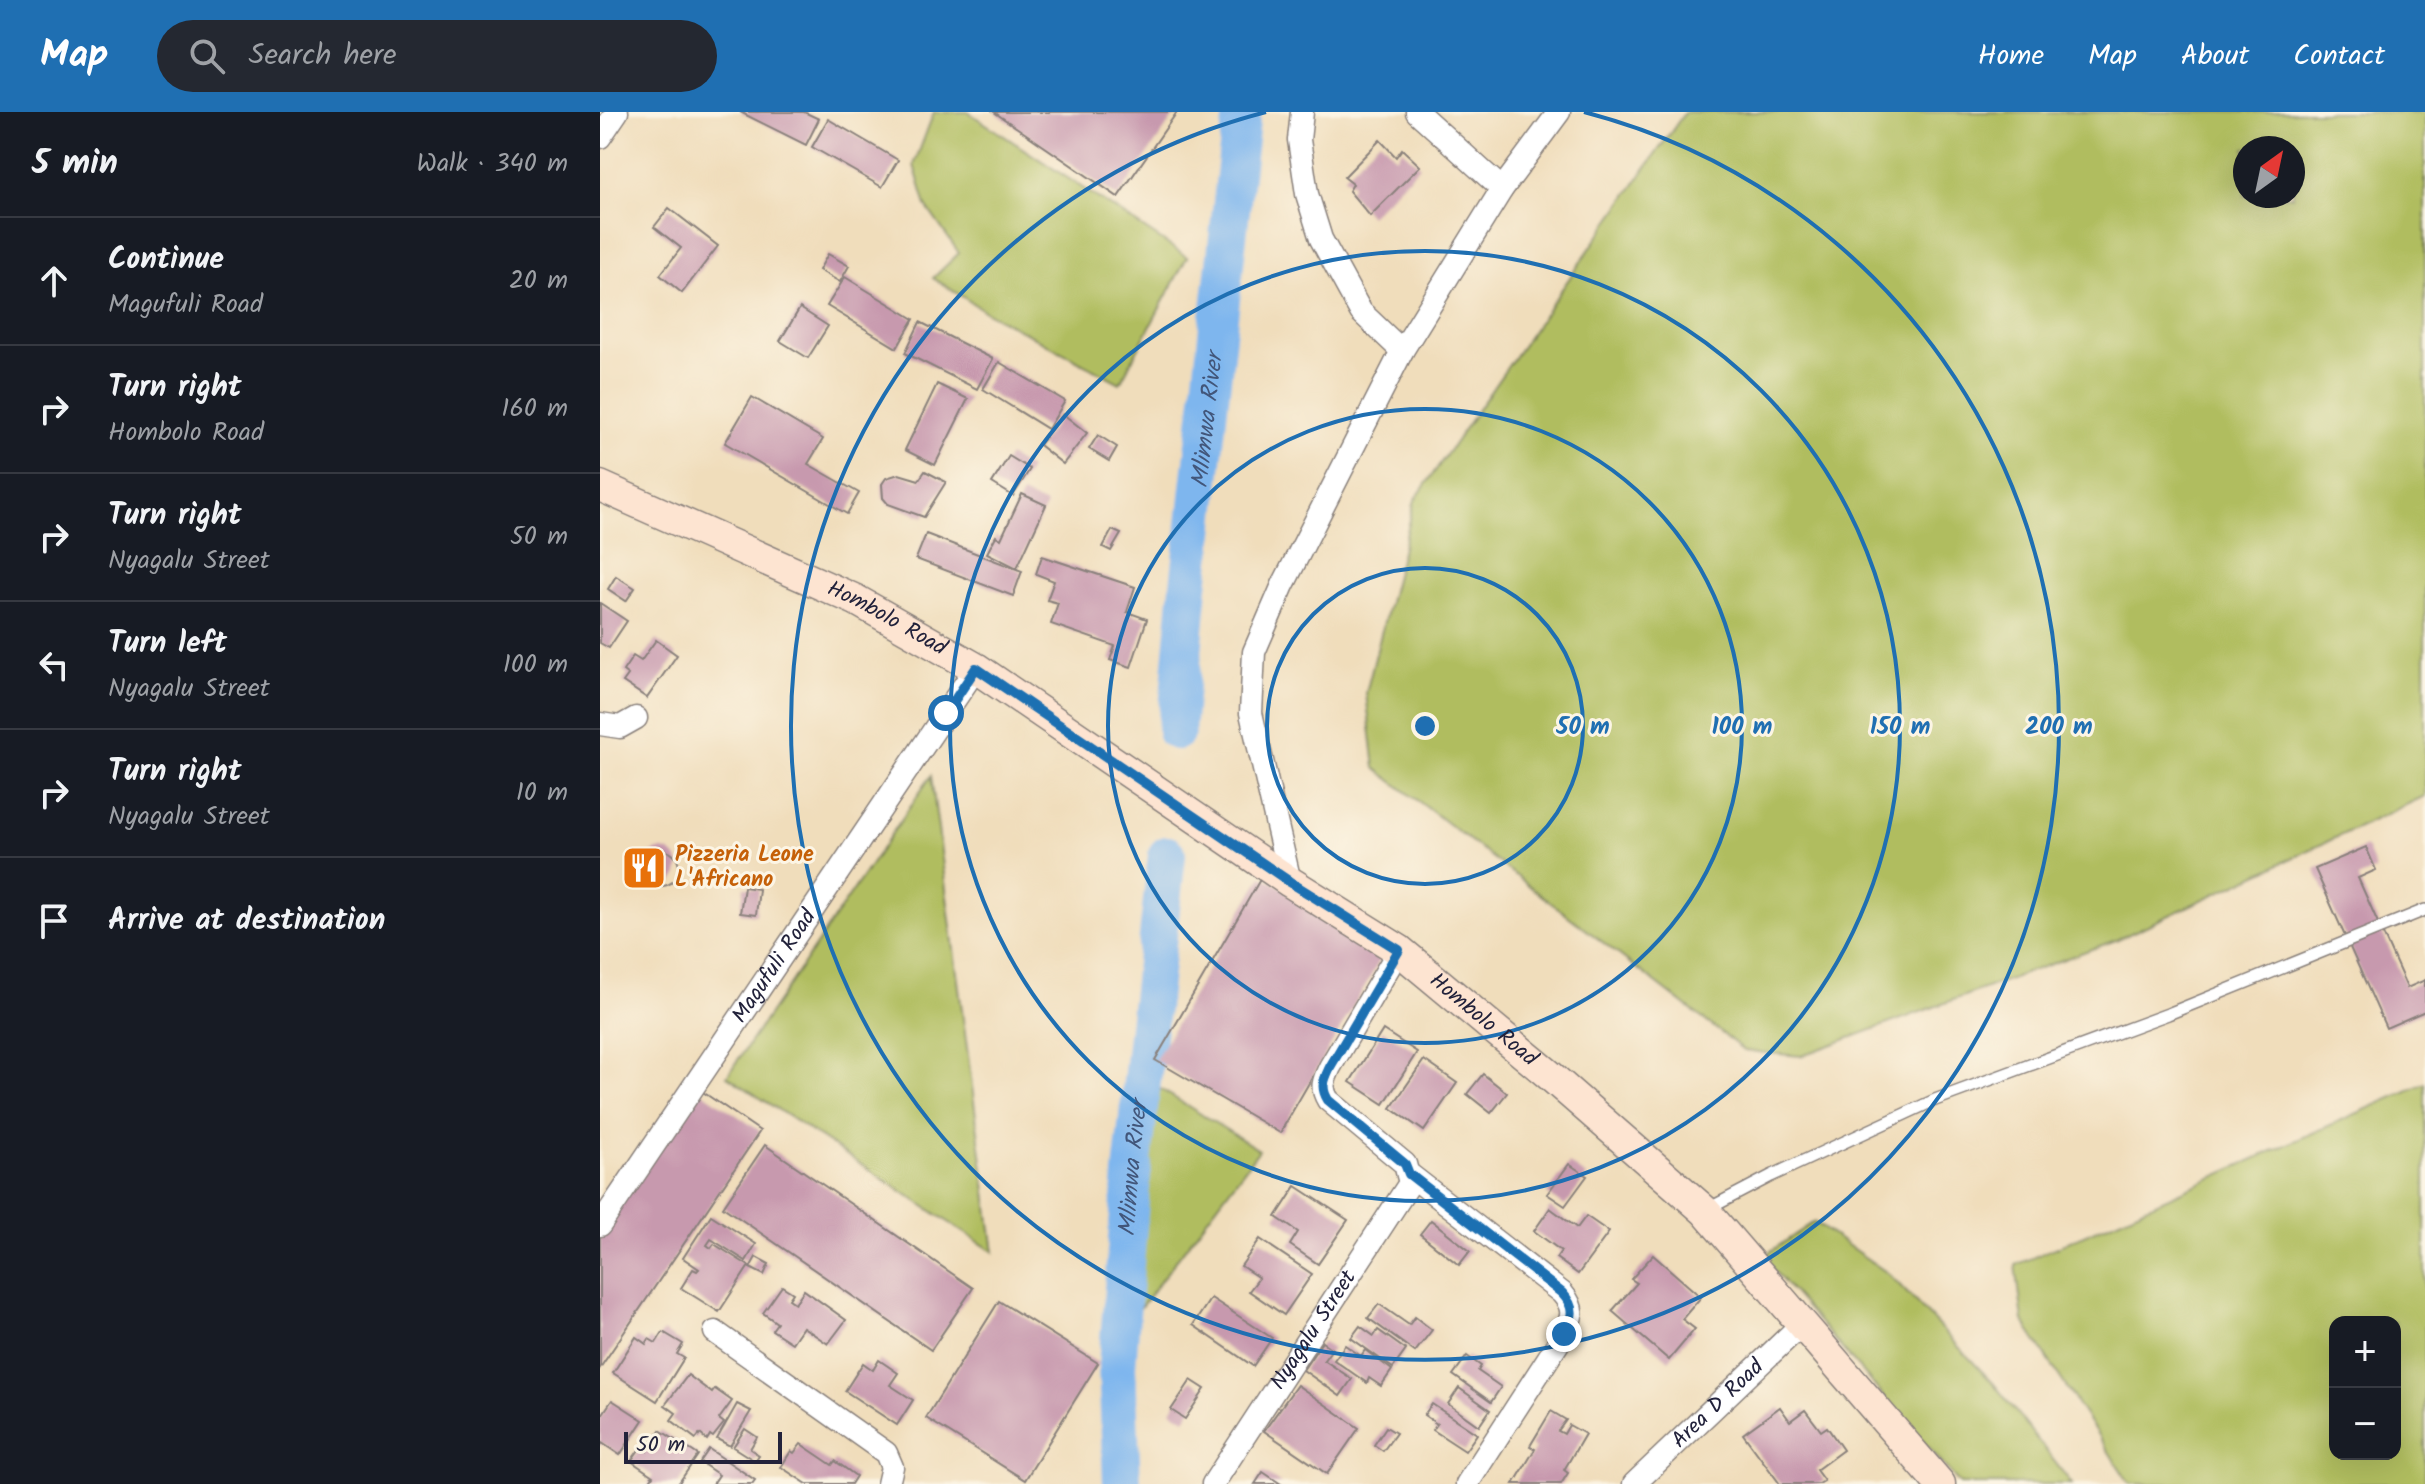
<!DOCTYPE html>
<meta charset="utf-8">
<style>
body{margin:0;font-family:Kalam,sans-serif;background:#242831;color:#f1f3f6}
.controls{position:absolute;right:24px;bottom:24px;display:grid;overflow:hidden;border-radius:16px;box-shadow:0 8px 32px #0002}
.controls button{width:72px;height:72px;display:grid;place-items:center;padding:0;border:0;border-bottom:2px solid #363941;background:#171b24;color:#f1f3f6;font:40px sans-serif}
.compass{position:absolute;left:1633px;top:24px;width:72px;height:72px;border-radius:50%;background:#171b24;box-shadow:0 8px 32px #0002;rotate:33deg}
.scale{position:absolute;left:24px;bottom:20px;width:158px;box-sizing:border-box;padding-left:8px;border:4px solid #22223b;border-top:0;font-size:22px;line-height:28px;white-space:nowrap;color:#22223b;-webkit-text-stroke:6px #fcf5e5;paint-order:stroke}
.stop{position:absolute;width:24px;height:24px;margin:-18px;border:6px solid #1f6fb2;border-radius:50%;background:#fff}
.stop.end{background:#1f6fb2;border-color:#fff;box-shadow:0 2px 8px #0008}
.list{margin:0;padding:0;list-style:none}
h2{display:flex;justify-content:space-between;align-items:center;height:104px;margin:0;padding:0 32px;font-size:34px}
h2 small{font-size:26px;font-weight:400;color:#9ea1a6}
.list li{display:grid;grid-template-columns:52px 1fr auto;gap:24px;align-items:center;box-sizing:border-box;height:128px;padding:0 32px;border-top:2px solid #363941}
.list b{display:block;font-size:30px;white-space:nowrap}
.list p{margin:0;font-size:26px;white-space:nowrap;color:#9ea1a6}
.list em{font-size:26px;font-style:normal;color:#9ea1a6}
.icon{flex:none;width:44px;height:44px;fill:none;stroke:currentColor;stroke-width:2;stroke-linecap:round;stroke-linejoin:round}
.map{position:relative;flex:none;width:1825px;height:1372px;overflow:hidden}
header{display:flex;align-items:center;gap:48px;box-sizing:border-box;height:112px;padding:0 40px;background:#1f6fb2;color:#fff}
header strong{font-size:38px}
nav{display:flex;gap:44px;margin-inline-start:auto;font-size:28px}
.search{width:560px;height:72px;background:#242831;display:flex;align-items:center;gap:20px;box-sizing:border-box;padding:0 28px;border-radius:44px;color:#9ea1a6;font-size:30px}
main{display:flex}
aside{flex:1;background:#171b24}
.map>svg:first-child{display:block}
.green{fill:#b0bd5f;stroke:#69704d;stroke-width:2;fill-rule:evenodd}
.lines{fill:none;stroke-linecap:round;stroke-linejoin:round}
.river{stroke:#7eb6ee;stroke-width:38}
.building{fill:#c799ae}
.lane-casing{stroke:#89807b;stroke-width:14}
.street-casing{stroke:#89807b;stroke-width:25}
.secondary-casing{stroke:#89807b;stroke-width:33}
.lane{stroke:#fff;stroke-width:11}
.street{stroke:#fff;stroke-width:22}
.secondary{stroke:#fde4d1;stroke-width:30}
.route{stroke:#1f6fb2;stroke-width:10}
.ring{fill:none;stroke:#1f6fb2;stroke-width:4}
.labels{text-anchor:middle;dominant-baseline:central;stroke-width:6;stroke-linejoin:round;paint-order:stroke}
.street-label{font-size:22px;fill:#22223b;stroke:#fcf5e5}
.food-label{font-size:22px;font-weight:bold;fill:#c56008;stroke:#fcf5e5;text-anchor:start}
.water-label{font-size:24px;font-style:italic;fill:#42567a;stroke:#fcf5e5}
.centre{fill:#1f6fb2;stroke:#fcf5e5;stroke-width:4}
.ring-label{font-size:24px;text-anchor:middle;font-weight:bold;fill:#1f6fb2;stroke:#fcf5e5;stroke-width:6;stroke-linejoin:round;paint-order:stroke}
</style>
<header>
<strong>Map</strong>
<div class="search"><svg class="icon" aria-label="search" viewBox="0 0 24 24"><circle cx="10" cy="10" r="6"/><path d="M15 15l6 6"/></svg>Search here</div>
<nav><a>Home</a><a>Map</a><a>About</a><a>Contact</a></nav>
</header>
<main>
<aside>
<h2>5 min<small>Walk · 340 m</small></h2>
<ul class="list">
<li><svg class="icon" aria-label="ahead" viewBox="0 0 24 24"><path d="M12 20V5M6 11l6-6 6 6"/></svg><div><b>Continue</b><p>Magufuli Road</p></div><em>20 m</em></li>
<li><svg class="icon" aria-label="right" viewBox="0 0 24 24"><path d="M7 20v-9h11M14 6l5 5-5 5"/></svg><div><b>Turn right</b><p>Hombolo Road</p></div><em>160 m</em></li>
<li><svg class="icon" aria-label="right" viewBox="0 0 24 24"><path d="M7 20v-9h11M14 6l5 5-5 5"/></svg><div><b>Turn right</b><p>Nyagalu Street</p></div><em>50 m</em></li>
<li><svg class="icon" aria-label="left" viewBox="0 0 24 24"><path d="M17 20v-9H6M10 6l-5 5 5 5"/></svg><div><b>Turn left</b><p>Nyagalu Street</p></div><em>100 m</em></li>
<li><svg class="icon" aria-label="right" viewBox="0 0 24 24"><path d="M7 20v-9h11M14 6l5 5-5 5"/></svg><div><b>Turn right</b><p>Nyagalu Street</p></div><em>10 m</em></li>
<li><svg class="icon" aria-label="arrive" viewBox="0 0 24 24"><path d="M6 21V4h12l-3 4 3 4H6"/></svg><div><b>Arrive at destination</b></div></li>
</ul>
</aside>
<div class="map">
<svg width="1825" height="1372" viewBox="0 0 1825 1372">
<rect width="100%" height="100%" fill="#fcf5e5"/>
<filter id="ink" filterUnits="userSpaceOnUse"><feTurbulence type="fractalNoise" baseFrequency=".0125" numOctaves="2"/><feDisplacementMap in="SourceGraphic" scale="16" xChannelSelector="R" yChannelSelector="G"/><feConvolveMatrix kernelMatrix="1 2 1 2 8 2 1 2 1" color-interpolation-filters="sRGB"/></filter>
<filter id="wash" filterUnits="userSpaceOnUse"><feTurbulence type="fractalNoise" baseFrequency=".006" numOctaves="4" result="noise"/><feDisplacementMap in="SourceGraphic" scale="32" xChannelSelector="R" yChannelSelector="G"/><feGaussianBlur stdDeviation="1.8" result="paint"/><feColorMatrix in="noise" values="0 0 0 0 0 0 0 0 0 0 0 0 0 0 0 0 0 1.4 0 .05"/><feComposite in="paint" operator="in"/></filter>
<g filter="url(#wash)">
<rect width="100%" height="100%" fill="#f0ddbb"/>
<g class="green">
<polygon points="334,0 368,0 587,145 520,271 388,201 333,166 359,141 326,94 314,53"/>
<path d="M1085 0H1825V684L1516 828 1201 944 1145 939 775 656 766 581 815 388ZM1645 36H1693V84H1645Z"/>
<polygon points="331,664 394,1140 127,964"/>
<path d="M1825 971V1372H1530L1423 1209 1416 1153ZM1735 1210H1795V1342H1735Z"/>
<polygon points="557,975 659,1038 534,1204"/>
<polygon points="1214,1110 1289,1162 1394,1272 1472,1372 1360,1372 1162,1145"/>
</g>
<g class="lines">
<g class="river">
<path id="s1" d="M576 619 589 474 642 0"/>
<path id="s2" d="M522 1372 517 1254 533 1050 567 743"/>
</g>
</g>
<g id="blocks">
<g class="building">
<polygon points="140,0 204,0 219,7 206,33"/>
<polygon points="394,0 577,0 518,85"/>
<polygon points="228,7 298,48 282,75 212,35"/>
<polygon points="780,28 796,45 802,37 820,54 770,104 749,79 753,72 744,65"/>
<polygon points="69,96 118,134 82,181 60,163 81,136 54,115"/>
<polygon points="228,142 249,154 240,170 219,158"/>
<polygon points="245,165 314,207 297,236 227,194"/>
<polygon points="200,196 228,214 208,246 180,229"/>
<polygon points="320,210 393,247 377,277 305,241"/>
<polygon points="399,250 465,289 448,317 383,277"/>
<polygon points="337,272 368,287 335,353 305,338"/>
<polygon points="152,285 223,327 208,352 259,381 247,402 125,331"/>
<polygon points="463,302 487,321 463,352 439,333"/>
<polygon points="498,323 517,335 509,349 489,337"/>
<polygon points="409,344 430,357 413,384 392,371"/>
<polygon points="325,359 346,370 324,405 288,392 283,386 282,372 286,366 299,362 319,368"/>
<polygon points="422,382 446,393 417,456 387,441 396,424 401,427"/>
<polygon points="512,418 521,422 511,439 503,435"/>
<polygon points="326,422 422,459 413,484 316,447"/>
<polygon points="442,444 535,475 527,500 547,507 531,555 510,548 515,534 451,512 458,491 447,488 454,469 436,462"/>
<polygon points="16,464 35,476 26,489 8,477"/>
<polygon points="0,491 27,509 9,536 0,531"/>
<polygon points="56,528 77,543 47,586 23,570 28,563 23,559 33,544 41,549"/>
<polygon points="1766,735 1776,758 1758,766 1807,876 1825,868 1825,899 1786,916 1715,757"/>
<circle cx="61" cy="756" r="18"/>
<polygon points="662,764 787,836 680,1021 555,948"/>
<polygon points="144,775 159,777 156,803 140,801"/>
<polygon points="783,918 817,940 784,992 750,970"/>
<polygon points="824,948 857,971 824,1019 791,996"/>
<polygon points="883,962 907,981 891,1001 867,982"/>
<polygon points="94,974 160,1019 0,1256 0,1113"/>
<polygon points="165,1033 373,1176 331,1238 123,1095"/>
<polygon points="969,1052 987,1064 965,1094 947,1082"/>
<polygon points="696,1074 748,1108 718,1152 690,1133 698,1120 676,1105"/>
<polygon points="950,1096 977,1116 986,1104 1009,1120 978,1162 956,1146 961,1139 934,1119"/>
<polygon points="111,1103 156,1132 146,1149 111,1127 107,1133 111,1136 114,1132 149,1154 119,1200 81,1176 93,1157 97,1159 99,1157 83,1146"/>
<polygon points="831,1108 870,1139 859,1153 820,1122"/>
<polygon points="660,1127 712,1162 684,1203 649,1179 659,1166 641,1154"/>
<polygon points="1053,1143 1101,1185 1082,1207 1095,1217 1069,1248 1012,1199 1037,1171 1031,1167"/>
<polygon points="156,1145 169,1152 164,1163 150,1156"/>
<polygon points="182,1174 193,1181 189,1187 195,1191 204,1178 246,1208 228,1232 203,1215 192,1231 172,1218 177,1211 163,1201"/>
<polygon points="611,1186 672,1226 653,1254 593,1213"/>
<polygon points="399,1189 498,1251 425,1368 326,1306"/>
<polygon points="779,1192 809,1213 815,1205 832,1218 815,1240 768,1206"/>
<polygon points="760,1214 774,1224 778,1218 806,1238 793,1256 751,1226"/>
<polygon points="63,1220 83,1232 77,1242 84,1246 57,1289 13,1261 36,1225 46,1232 49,1227 56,1231"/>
<polygon points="722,1230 732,1237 724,1248 752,1267 740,1284 703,1258"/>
<polygon points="745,1233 761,1244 765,1238 792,1258 781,1274 769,1266 767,1271 734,1248"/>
<polygon points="867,1244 881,1254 878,1259 901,1275 891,1290 853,1263"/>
<polygon points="279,1248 298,1261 290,1273 313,1288 297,1313 245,1279 263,1251 273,1258"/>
<polygon points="88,1263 112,1281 115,1277 132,1289 119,1307 124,1311 113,1325 110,1323 107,1328 100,1322 96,1327 71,1308 76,1301 65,1293"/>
<polygon points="591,1268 605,1277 585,1307 571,1298"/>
<polygon points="697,1273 759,1316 727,1362 664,1319"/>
<polygon points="859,1276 890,1298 879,1314 848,1292"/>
<polygon points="12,1288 43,1308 20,1343 2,1331 0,1335 0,1306"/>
<polygon points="137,1292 151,1299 130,1334 117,1327"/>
<polygon points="832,1292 877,1322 865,1339 833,1318 837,1312 824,1303"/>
<polygon points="1180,1295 1190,1309 1205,1298 1221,1319 1227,1315 1243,1338 1216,1358 1224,1369 1219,1372 1180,1372 1143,1322"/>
<polygon points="951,1299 966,1308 958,1319 964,1322 969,1313 985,1322 964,1358 968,1361 961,1372 914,1372 935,1337 930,1334"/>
<polygon points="786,1315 796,1321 783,1339 774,1333"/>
<polygon points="145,1317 157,1325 150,1337 159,1343 155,1349 133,1335"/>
<polygon points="60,1318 98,1343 78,1372 48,1372 53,1364 31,1349 41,1335 47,1339"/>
<polygon points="201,1332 232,1353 235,1349 256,1364 251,1372 207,1372 181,1355 191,1339 194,1341"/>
<polygon points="109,1337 155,1368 152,1372 113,1372 119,1363 100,1350"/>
<polygon points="663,1360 681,1372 655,1372"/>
</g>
</g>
</g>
<g filter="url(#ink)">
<use href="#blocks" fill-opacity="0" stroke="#89807b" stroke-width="2"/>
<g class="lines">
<g class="lane-casing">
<polyline id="lane" points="1106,1098 1171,1064 1335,988 1568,902 1825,798"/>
</g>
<g class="street-casing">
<g id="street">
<polyline points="702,0 699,28 707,82 721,127 761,200 802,239"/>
<polyline points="817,0 902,77"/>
<polyline points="0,25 17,0"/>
<polyline points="0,612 20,615 36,606"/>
<polyline points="690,770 651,601 654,540 683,473 802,239 902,77 959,0"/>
<path d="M809 1062 962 1181C975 1196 973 1205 964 1222L867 1372"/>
<path id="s3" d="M0 1113 376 556"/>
<polyline points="115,1220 286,1341 292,1355 288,1372"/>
<path id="s4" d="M613 1372 810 1071 805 1052 728 988C720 975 724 968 730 955L799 838"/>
<path id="s5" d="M1034 1372 1203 1211"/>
</g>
</g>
<g class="secondary-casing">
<g id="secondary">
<path id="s6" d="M0 374 256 488 376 556 690 770 799 838 947 961 1105 1099 1340 1372"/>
</g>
</g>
<use href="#lane" class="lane"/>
<use href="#street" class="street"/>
<use href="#secondary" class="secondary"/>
</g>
</g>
<g class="lines" filter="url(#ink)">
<path class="route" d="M346 601 376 556 690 770 799 838 730 955C724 968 720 975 728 988L805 1052 809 1062 962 1181C976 1196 973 1205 964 1222"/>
</g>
<g class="ring">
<circle cx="825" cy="614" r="158"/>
<circle cx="825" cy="614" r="317"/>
<circle cx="825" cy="614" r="475"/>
<path d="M984 0A634 634 0 1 1 666 0"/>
</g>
<defs>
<g id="restaurant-square" transform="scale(2.3)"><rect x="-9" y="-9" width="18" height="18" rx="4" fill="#e8710a" stroke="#fcf5e5"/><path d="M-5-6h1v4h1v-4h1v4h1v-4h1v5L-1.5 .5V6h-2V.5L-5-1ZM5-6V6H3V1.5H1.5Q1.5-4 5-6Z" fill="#fff"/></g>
</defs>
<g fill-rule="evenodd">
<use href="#restaurant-square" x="44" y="756"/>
</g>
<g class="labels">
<g class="street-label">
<text stroke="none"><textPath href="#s6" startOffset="316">Hombolo Road</textPath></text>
<text stroke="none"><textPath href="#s3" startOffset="312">Magufuli Road</textPath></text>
<text stroke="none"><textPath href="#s6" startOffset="1036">Hombolo Road</textPath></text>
<text stroke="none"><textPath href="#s4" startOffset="184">Nyagalu Street</textPath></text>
<text stroke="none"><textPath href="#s5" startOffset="116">Area D Road</textPath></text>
</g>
<g class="food-label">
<text x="75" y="743">Pizzeria Leone<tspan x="75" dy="25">L'Africano</tspan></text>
</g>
<g class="water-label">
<text stroke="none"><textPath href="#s1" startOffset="312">Mlimwa River</textPath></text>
<text stroke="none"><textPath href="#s2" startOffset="316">Mlimwa River</textPath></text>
</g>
</g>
<circle cx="825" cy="614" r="12" class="centre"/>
<g class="ring-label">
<text x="983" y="622">50 m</text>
<text x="1142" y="622">100 m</text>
<text x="1300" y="622">150 m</text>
<text x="1459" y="622">200 m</text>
</g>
</svg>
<div class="controls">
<button>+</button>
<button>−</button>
</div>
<svg class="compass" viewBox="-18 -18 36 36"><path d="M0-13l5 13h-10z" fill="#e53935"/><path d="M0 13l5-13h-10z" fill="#9ea1a6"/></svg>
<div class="scale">50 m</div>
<div class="stop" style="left:346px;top:601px"></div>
<div class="stop end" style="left:964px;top:1222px"></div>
</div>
</main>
